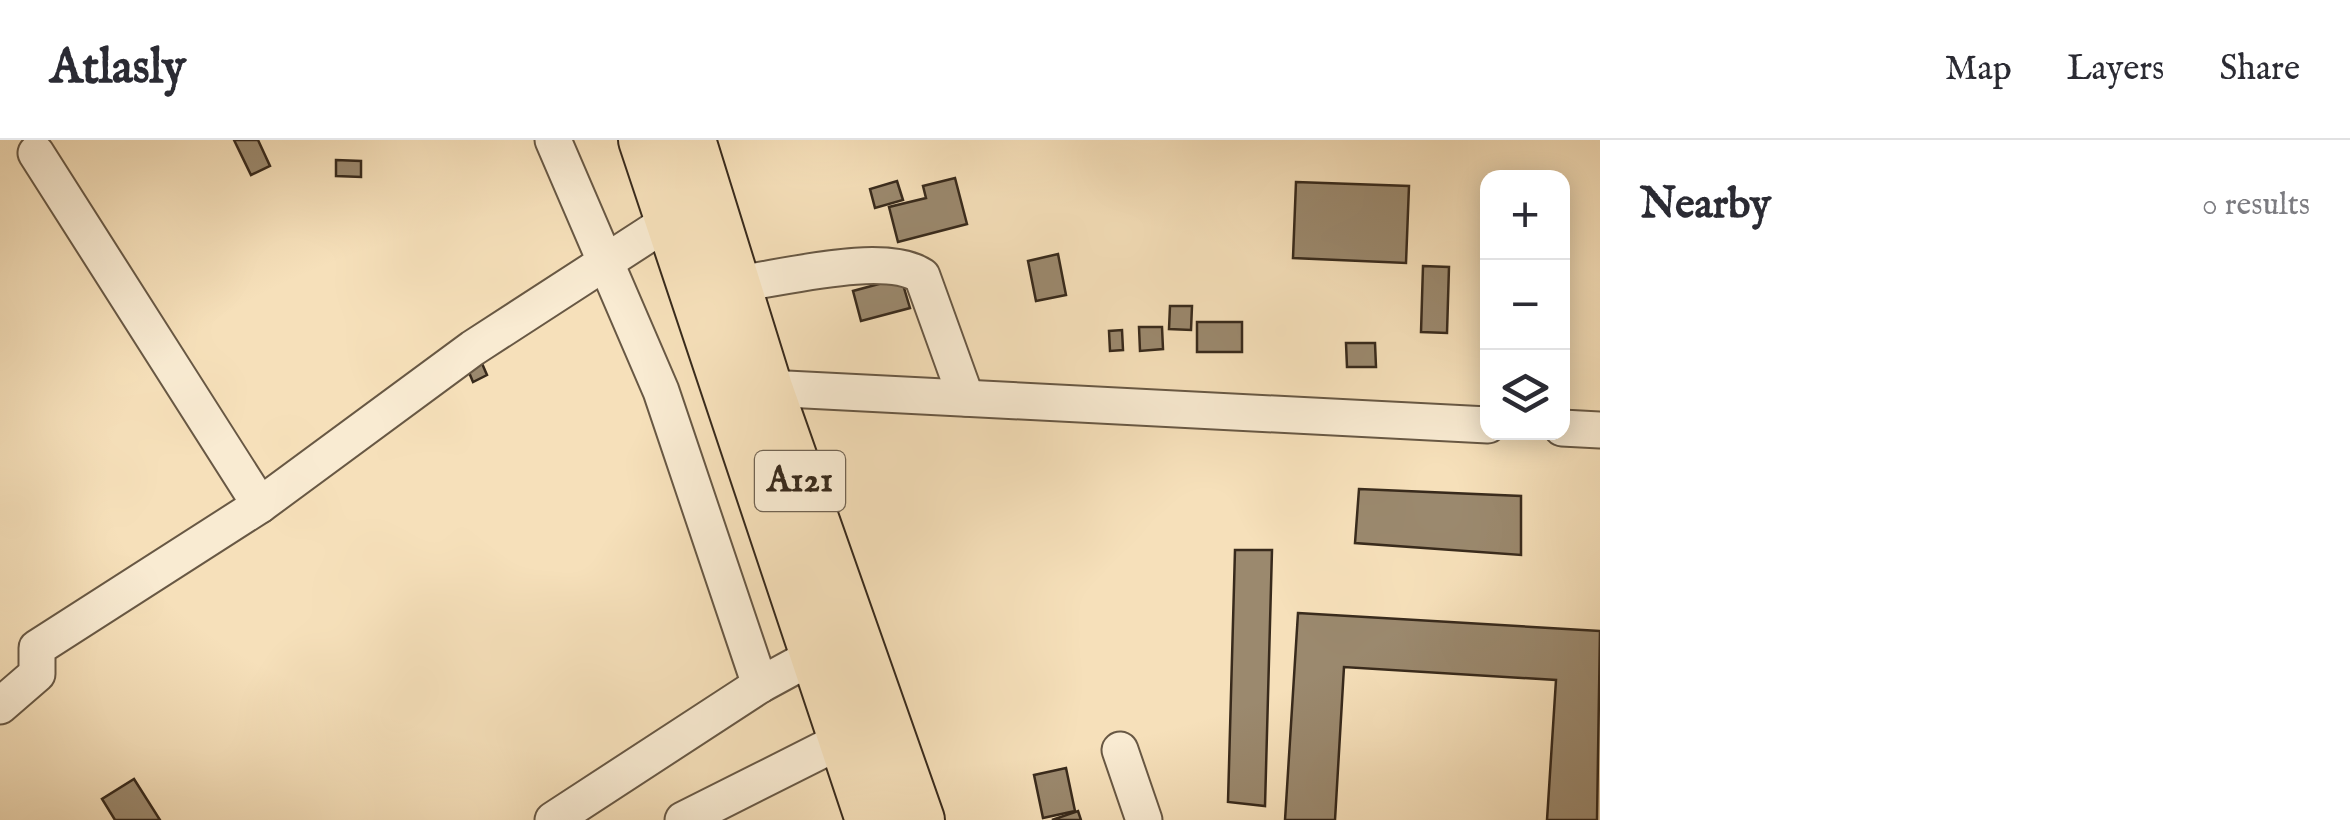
<!DOCTYPE html>
<meta charset="utf-8">
<style>
body{margin:0;font-family:"IM FELL English",serif;background:#f2f2f3;color:#2b2b33}
.controls{position:absolute;right:30px;top:30px;display:grid;overflow:hidden;border-radius:20px;box-shadow:0 5px 25px #0003}
.controls button{width:90px;height:90px;display:grid;place-items:center;padding:0;border:0;border-bottom:2px solid #e1e1e2;background:#fff;color:#2b2b33;font:50px sans-serif}
.list{margin:0;padding:0;list-style:none}
h2{display:flex;justify-content:space-between;align-items:center;height:130px;margin:0;padding:0 40px;font-size:42px}
h2 small{font-size:32px;font-weight:400;color:#7c7c81}
.icon{flex:none;width:55px;height:55px;fill:none;stroke:currentColor;stroke-width:2;stroke-linecap:round;stroke-linejoin:round}
.map{position:relative;flex:none;width:1600px;height:680px;overflow:hidden}
header{display:flex;align-items:center;gap:60px;box-sizing:border-box;height:140px;padding:0 50px;background:#fff;border-bottom:2px solid #e1e1e2}
header strong{font-size:48px}
nav{display:flex;gap:55px;margin-inline-start:auto;font-size:35px}
main{display:flex}
aside{flex:1;background:#fff}
.map>svg:first-child{display:block}
.building{fill:#9b896e;stroke:#382a1c;stroke-width:2.5}
.lines{fill:none;stroke-linecap:round;stroke-linejoin:round}
.minor-casing{stroke:#685844;stroke-width:39}
.highway-casing{stroke:#382a1c;stroke-width:54}
.minor{stroke:#f9ebd2;stroke-width:35}
.highway{stroke:#f6e0ba;stroke-width:50}
.labels{text-anchor:middle;dominant-baseline:central;stroke-width:9;stroke-linejoin:round;paint-order:stroke}
.shield{fill:#f9ebd2;stroke:#726453;stroke-width:2.5}
.shield-label{font-size:35px;font-weight:bold;fill:#382a1c}
</style>
<header>
<strong>Atlasly</strong>
<nav><a>Map</a><a>Layers</a><a>Share</a></nav>
</header>
<main>
<div class="map">
<svg width="1600" height="680" viewBox="0 0 1600 680">
<rect width="100%" height="100%" fill="#f6e0ba"/>
<filter id="stains"><feTurbulence type="fractalNoise" baseFrequency=".002" numOctaves="4"/><feColorMatrix values="0 0 0 0 .2 0 0 0 0 .09 0 0 0 0 .02 0 0 0 .5 -.17"/></filter>
<radialGradient id="worn" r=".72"><stop offset=".6" stop-color="#630" stop-opacity="0"/><stop offset="1" stop-color="#630" stop-opacity=".3"/></radialGradient>
<g class="building">
<polygon points="234,0 258,0 270,26 251,35"/>
<polygon points="336,20 361,21 361,37 336,36"/>
<polygon points="955,38 967,84 898,102 889,67 926,58 923,46"/>
<polygon points="897,41 903,60 875,68 870,49"/>
<polygon points="1296,42 1409,46 1406,123 1293,118"/>
<polygon points="1058,114 1066,155 1036,161 1028,121"/>
<polygon points="1423,126 1449,127 1447,193 1421,192"/>
<polygon points="901,138 910,168 861,181 853,151"/>
<polygon points="1170,166 1192,166 1191,190 1169,189"/>
<rect x="1197" y="182" width="45" height="30"/>
<polygon points="1139,187 1162,187 1163,209 1140,211"/>
<polygon points="1122,190 1123,210 1110,211 1109,191"/>
<polygon points="1346,203 1375,203 1376,227 1347,227"/>
<polygon points="477,212 487,235 473,242 463,218"/>
<polygon points="1359,349 1521,356 1521,415 1355,403"/>
<polygon points="1235,410 1272,410 1265,666 1228,662"/>
<polygon points="1298,473 1600,491 1597,680 1547,680 1556,540 1344,527 1335,680 1285,680"/>
<polygon points="1066,628 1075,671 1043,678 1034,635"/>
<polygon points="134,639 160,680 115,680 102,659"/>
<polygon points="1078,671 1081,680 1052,680"/>
</g>
<g class="lines">
<g class="minor-casing">
<g id="minor">
<polyline points="553,0 661,251 760,545"/>
<polyline points="36,13 260,365"/>
<path d="M737 144C783 138 885 111 922 136L966 258"/>
<polyline points="767,248 1488,285"/>
<polyline points="1562,288 1600,290"/>
<polyline points="0,566 37,534 37,508 260,365 473,208 672,79"/>
<polyline points="1120,610 1144,680"/>
<polyline points="553,680 760,545 817,514"/>
<polyline points="683,680 842,600"/>
</g>
</g>
<g class="highway-casing">
<g id="highway">
<polyline points="644,0 871,680"/>
<polyline points="690,0 767,248 919,680"/>
</g>
</g>
<use href="#minor" class="minor"/>
<use href="#highway" class="highway"/>
</g>
<g class="labels">
<rect class="shield" x="755" y="311" width="90" height="60" rx="8"/>
<g class="shield-label">
<text x="800" y="341">A121</text>
</g>
</g>
<rect width="100%" height="100%" filter="url(#stains)"/>
<rect width="100%" height="100%" fill="url(#worn)"/>
</svg>
<div class="controls">
<button>+</button>
<button>−</button>
<button><svg class="icon" aria-label="layers" viewBox="0 0 24 24"><path d="M12 4l9 5-9 5-9-5zM3 14l9 5 9-5"/></svg></button>
</div>
</div>
<aside>
<h2>Nearby<small>0 results</small></h2>
<ul class="list">
</ul>
</aside>
</main>
